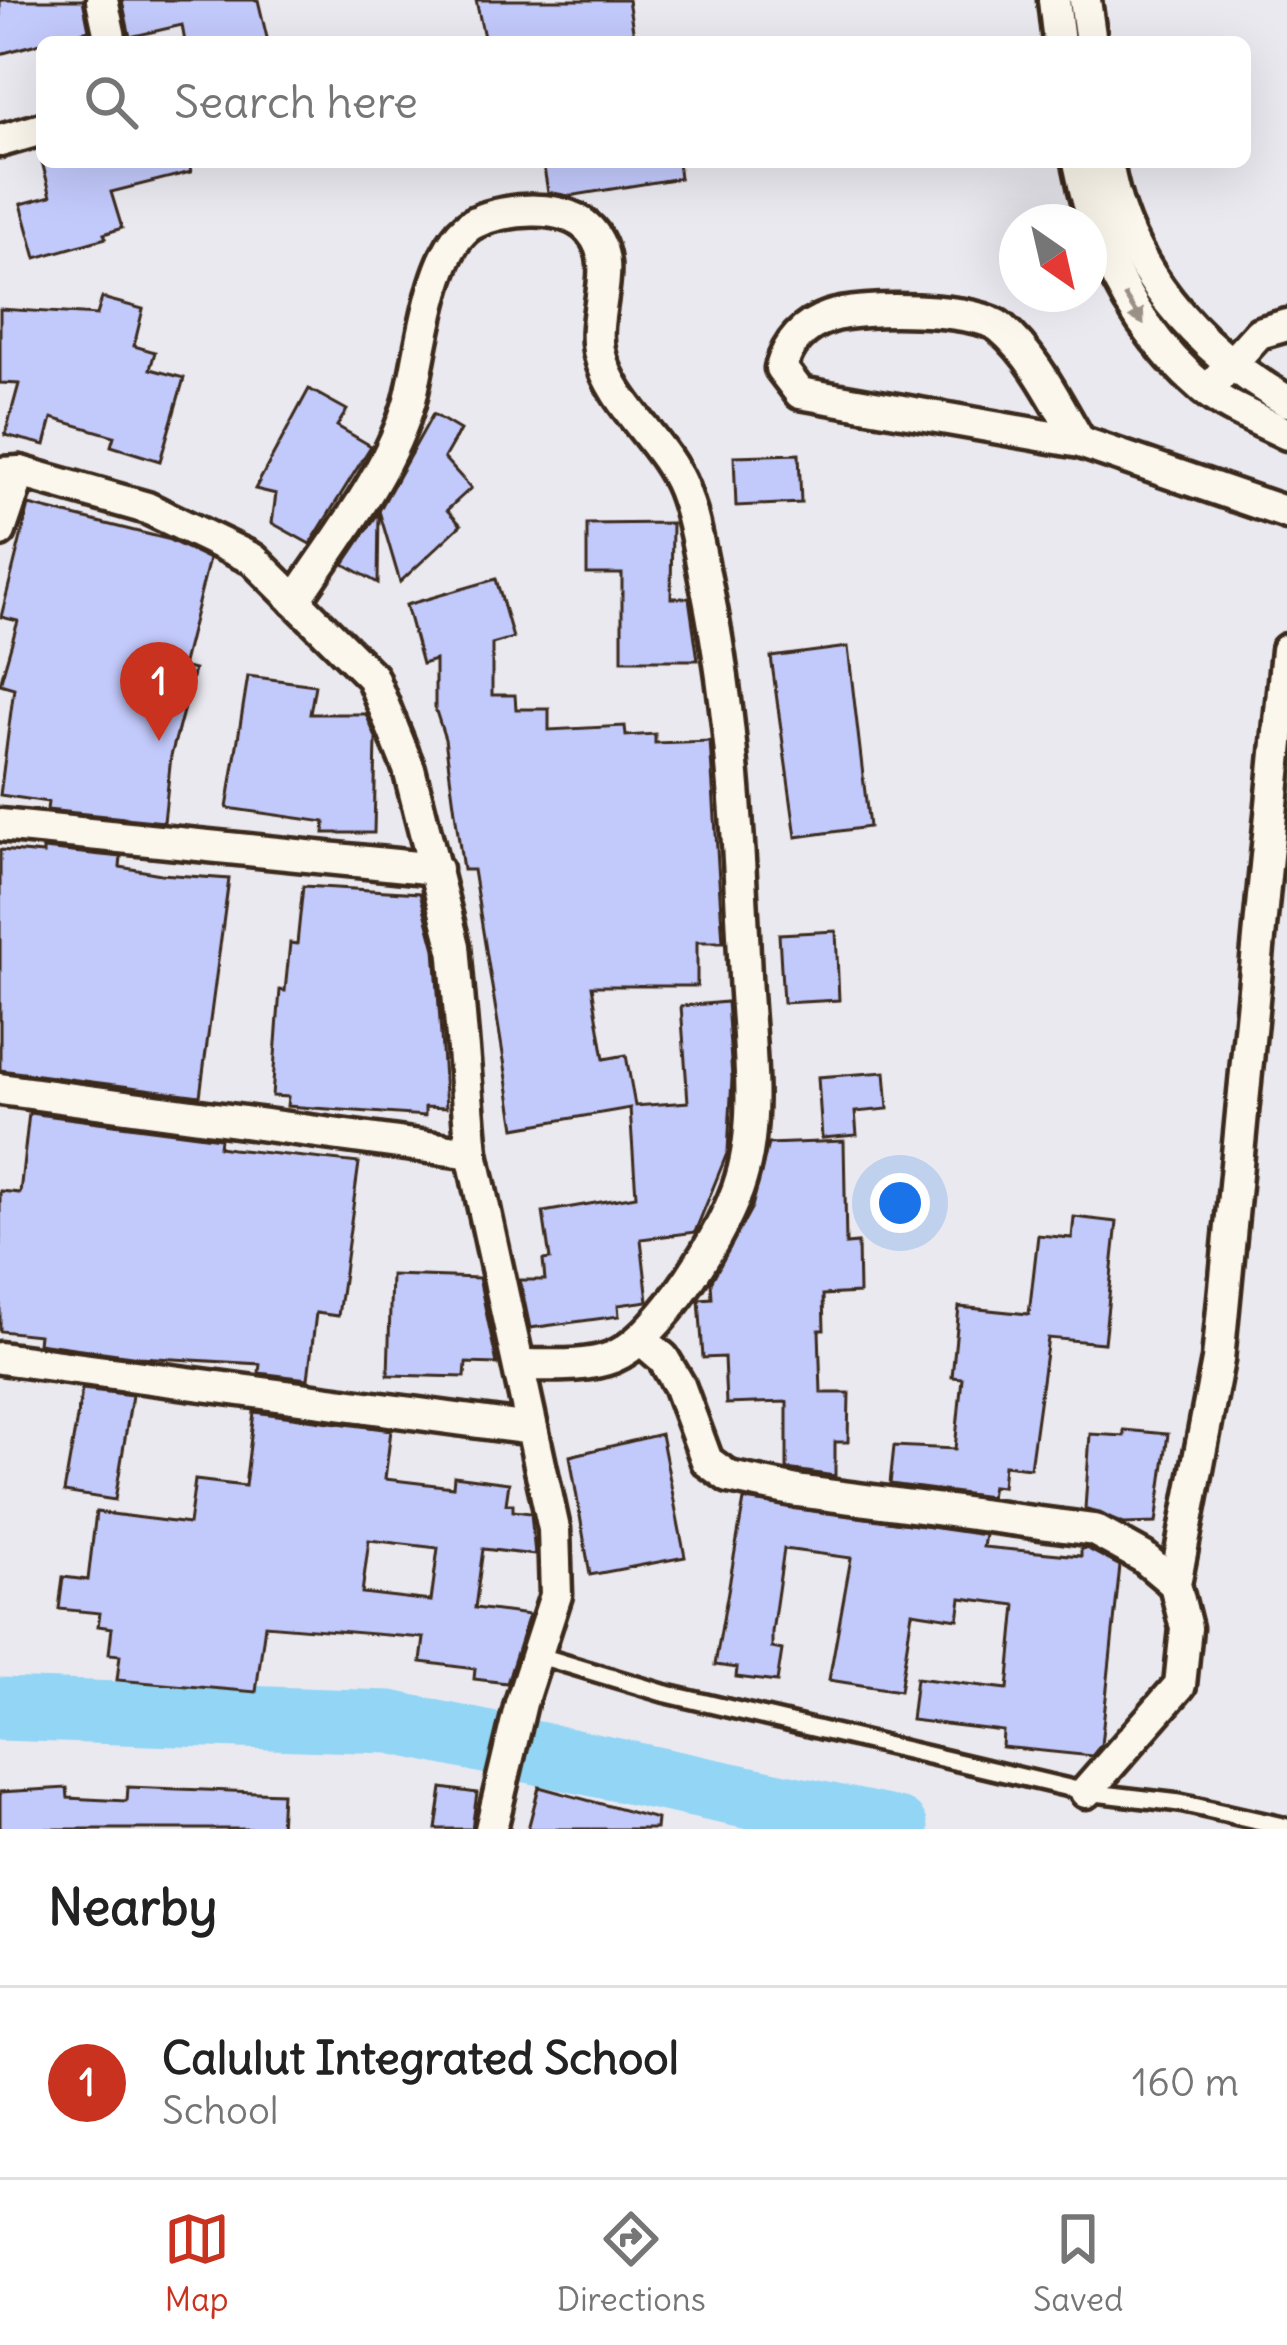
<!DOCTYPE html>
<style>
body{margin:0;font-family:Delius,sans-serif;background:#f6f6f6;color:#222}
.compass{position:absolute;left:999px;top:204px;width:108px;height:108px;border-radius:50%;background:#fff;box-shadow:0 12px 48px #0002;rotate:146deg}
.you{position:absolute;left:900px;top:1203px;width:42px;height:42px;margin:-30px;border:9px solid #fff;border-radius:50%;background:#1a73e8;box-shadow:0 0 0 18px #1a73e833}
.badge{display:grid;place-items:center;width:78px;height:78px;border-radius:50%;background:#c8321e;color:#fff;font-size:39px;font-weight:700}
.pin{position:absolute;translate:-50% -99px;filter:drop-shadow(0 3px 6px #0008)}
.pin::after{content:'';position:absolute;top:63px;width:42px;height:36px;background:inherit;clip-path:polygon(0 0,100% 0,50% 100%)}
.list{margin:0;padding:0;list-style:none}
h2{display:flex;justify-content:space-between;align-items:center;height:156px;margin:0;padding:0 48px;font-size:51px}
h2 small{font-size:39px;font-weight:400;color:#767676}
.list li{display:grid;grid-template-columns:78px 1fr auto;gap:36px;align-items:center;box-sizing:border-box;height:192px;padding:0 48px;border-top:3px solid #e0e0e0}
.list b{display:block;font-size:45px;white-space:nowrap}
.list p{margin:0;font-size:39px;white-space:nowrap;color:#767676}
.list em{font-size:39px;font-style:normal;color:#767676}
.icon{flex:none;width:66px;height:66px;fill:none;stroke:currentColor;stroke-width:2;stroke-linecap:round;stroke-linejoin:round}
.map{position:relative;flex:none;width:1287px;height:1829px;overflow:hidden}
.search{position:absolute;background:#fff;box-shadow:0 12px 48px #0002;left:36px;right:36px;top:36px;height:132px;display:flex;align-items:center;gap:30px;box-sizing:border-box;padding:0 42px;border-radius:18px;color:#767676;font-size:45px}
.sheet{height:348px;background:#fff}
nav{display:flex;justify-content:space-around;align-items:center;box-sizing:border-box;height:168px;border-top:3px solid #e0e0e0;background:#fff;font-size:33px;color:#767676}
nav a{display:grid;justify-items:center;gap:6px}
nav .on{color:#c8321e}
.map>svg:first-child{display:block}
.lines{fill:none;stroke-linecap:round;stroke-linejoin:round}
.river{stroke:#92d5f4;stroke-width:63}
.building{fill:#c2c9fb;stroke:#3b2a1e;stroke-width:3;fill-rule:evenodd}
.service-casing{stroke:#3b2a1e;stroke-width:24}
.minor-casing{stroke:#3b2a1e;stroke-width:39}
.service{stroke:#fbf7ec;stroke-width:15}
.minor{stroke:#fbf7ec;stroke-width:30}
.oneway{fill:#9b9085}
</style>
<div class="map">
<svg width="1287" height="1829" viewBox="0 0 1287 1829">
<rect width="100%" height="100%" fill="#eae9f0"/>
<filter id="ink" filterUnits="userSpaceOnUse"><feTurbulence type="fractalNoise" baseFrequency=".00833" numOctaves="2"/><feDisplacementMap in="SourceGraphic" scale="24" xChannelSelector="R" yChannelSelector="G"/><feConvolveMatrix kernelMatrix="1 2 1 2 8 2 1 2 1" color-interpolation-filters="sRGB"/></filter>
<g filter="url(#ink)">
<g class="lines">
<polyline class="river" points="0,1709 390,1722 897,1829"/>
</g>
<g class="building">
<polygon points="0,0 83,0 89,30 0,54"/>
<polygon points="122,0 258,0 268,42 185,42 182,25 130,37"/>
<polygon points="476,0 628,0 635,42 485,42"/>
<polygon points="42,162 189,162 191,172 111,192 122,228 104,234 106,238 36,258 21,204 51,196"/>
<polygon points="543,162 678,162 680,178 569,196 548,192"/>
<polygon points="102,298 143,309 134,346 155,352 150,369 184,378 160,461 111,446 114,436 52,418 45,445 5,435 19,384 0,383 0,309 97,315"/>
<polygon points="309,389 347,410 337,426 371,446 310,544 272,523 276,494 255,489"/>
<polygon points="433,414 460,430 444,458 471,488 447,510 461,525 400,582 379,511"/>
<polygon points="799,454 801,503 736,506 734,456"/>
<polygon points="29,505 167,539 209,559 182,667 194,670 171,756 164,822 47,810 48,802 0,795 14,688 0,684 18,621 1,617"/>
<polygon points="379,512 378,583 344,564"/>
<polygon points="672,523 671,598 689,598 698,660 622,660 622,574 587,574 587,524"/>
<polygon points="496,579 513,638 492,644 492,695 515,695 516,709 549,709 549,730 625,726 626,736 655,734 655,743 710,741 723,942 697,942 697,986 592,986 604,1059 626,1055 635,1106 688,1102 681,1006 727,1002 732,1078 728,1151 695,1232 641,1239 648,1301 618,1305 619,1316 530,1328 520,1280 545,1280 543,1260 550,1259 543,1212 636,1196 630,1108 515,1128 473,870 463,870 445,739 435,708 435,660 422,664 406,605"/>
<polygon points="848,647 869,827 796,837 771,657"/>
<polygon points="248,676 315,685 310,714 366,714 376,738 374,833 324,833 325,822 227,808"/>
<polygon points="43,849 121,857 120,867 161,874 229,879 200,1096 0,1070 0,850 43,854"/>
<polygon points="303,886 420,893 435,949 446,1108 425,1107 425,1116 287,1106 288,1097 272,1096 280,990 285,991 290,943 297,944"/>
<polygon points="836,931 839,1000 783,1003 779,934"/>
<polygon points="885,1072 888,1109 855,1112 857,1135 822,1138 818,1077"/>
<polygon points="29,1113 220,1138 219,1147 232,1149 359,1163 338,1316 316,1313 308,1379 259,1373 260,1364 139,1357 38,1343 39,1335 0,1331 0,1191 20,1193"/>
<polygon points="844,1141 846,1244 858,1243 859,1293 823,1295 824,1330 819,1330 821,1393 849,1393 848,1442 835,1442 835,1476 787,1469 787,1402 726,1404 724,1357 703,1358 699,1299 712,1298 711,1282 752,1207 768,1144"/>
<polygon points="1074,1217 1117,1222 1104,1343 1048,1338 1030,1468 1004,1465 1002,1487 992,1486 990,1497 890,1484 894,1446 955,1449 962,1378 952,1377 959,1307 1029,1314 1038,1235 1072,1238"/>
<polygon points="391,1275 479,1278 497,1364 466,1363 465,1377 388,1375"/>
<polygon points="82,1389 132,1395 115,1500 64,1492"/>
<path d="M254 1412 391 1430 385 1479 453 1487 454 1476 509 1483 506 1504H513V1511L531 1513 535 1555 483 1549 475 1608 529 1615 507 1683 474 1679 475 1669 421 1662 424 1638 265 1625 256 1692 117 1680 120 1655 109 1654 112 1628 98 1626 100 1613 59 1609 63 1577 88 1580 96 1512 189 1524 195 1480 245 1486ZM369 1540 438 1548 431 1601 362 1593Z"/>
<polygon points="1124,1430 1168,1434 1156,1523 1124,1524 1085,1509 1090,1434 1124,1436"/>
<polygon points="661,1434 685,1557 590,1575 570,1456"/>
<polygon points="744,1500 985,1535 983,1547 1081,1556 1081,1548 1088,1549 1120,1566 1101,1745 1092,1756 1002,1747 1003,1731 911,1720 916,1678 1008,1689 1016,1605 961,1598 958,1619 912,1612 900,1691 829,1680 851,1558 784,1549 772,1632 772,1648 782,1650 777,1682 736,1677 737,1668 715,1665"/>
<polygon points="127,1787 282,1793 280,1829 0,1829 0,1792 67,1788 68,1798 126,1801"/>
<polygon points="539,1787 657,1819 656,1829 528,1829"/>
<polygon points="442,1788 477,1793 472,1829 436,1829"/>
</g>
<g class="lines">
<g class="service-casing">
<polyline id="service" points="540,1656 663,1693 1086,1792 1180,1803 1287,1827"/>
</g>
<g class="minor-casing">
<g id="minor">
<polyline points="102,0 111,42"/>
<polyline points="1054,0 1059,42"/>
<polyline points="1085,0 1091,42"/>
<polyline points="0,141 42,129"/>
<path d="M1079 162C1096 251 1134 330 1204 389 1227 408 1260 420 1287 434"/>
<path d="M1107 162C1124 268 1196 349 1287 401"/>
<polyline points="1219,377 1259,333 1287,325"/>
<path d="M1080 442C1057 404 1035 357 1001 328 976 307 859 306 829 317 803 326 788 343 781 368L800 393 1080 442 1287 513"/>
<polyline points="0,473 20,472 147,508 253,559 372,677 409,769 454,946 472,1153 554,1529 556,1595 521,1703 491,1829"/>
<polyline points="0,531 20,472"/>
<path d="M295 601C336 539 390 472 410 400 422 355 431 242 476 222 506 208 566 203 590 230 622 266 589 313 600 355 612 405 664 441 683 489 695 520 700 555 707 588 733 717 739 845 745 976 748 1040 760 1116 741 1179 727 1228 661 1337 613 1357 585 1368 552 1365 522 1365"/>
<polyline points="0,825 436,869"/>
<polyline points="0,1089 472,1153"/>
<polyline points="642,1340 663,1358 679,1385 707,1461 729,1477 797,1491 1094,1530 1143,1557 1175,1584"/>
<polyline points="0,1358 532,1429"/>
<polyline points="1086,1792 1180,1685 1186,1628 1175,1584 1218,1360 1287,650"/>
</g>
</g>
<use href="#service" class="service"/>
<use href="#minor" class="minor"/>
</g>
<defs><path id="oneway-solid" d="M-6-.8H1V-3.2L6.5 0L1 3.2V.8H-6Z" transform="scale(3)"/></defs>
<use class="oneway" href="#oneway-solid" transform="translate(1134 310) rotate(57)"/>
</g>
</svg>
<svg class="compass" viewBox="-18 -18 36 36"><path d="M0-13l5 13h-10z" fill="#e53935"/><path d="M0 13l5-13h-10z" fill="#767676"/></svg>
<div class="you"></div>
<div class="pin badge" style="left:159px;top:741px">1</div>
<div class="search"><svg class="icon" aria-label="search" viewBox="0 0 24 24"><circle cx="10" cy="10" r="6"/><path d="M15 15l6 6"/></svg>Search here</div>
</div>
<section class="sheet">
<h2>Nearby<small></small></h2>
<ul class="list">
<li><span class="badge">1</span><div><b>Calulut Integrated School</b><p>School</p></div><em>160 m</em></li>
</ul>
</section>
<nav>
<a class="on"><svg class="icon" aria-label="map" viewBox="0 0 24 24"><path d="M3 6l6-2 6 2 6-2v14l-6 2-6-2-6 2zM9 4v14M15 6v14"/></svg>Map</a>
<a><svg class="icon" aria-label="directions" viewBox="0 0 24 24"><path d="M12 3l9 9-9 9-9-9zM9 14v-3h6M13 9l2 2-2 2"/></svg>Directions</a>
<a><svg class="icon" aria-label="saved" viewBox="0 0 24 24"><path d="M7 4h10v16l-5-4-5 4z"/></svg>Saved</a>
</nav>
